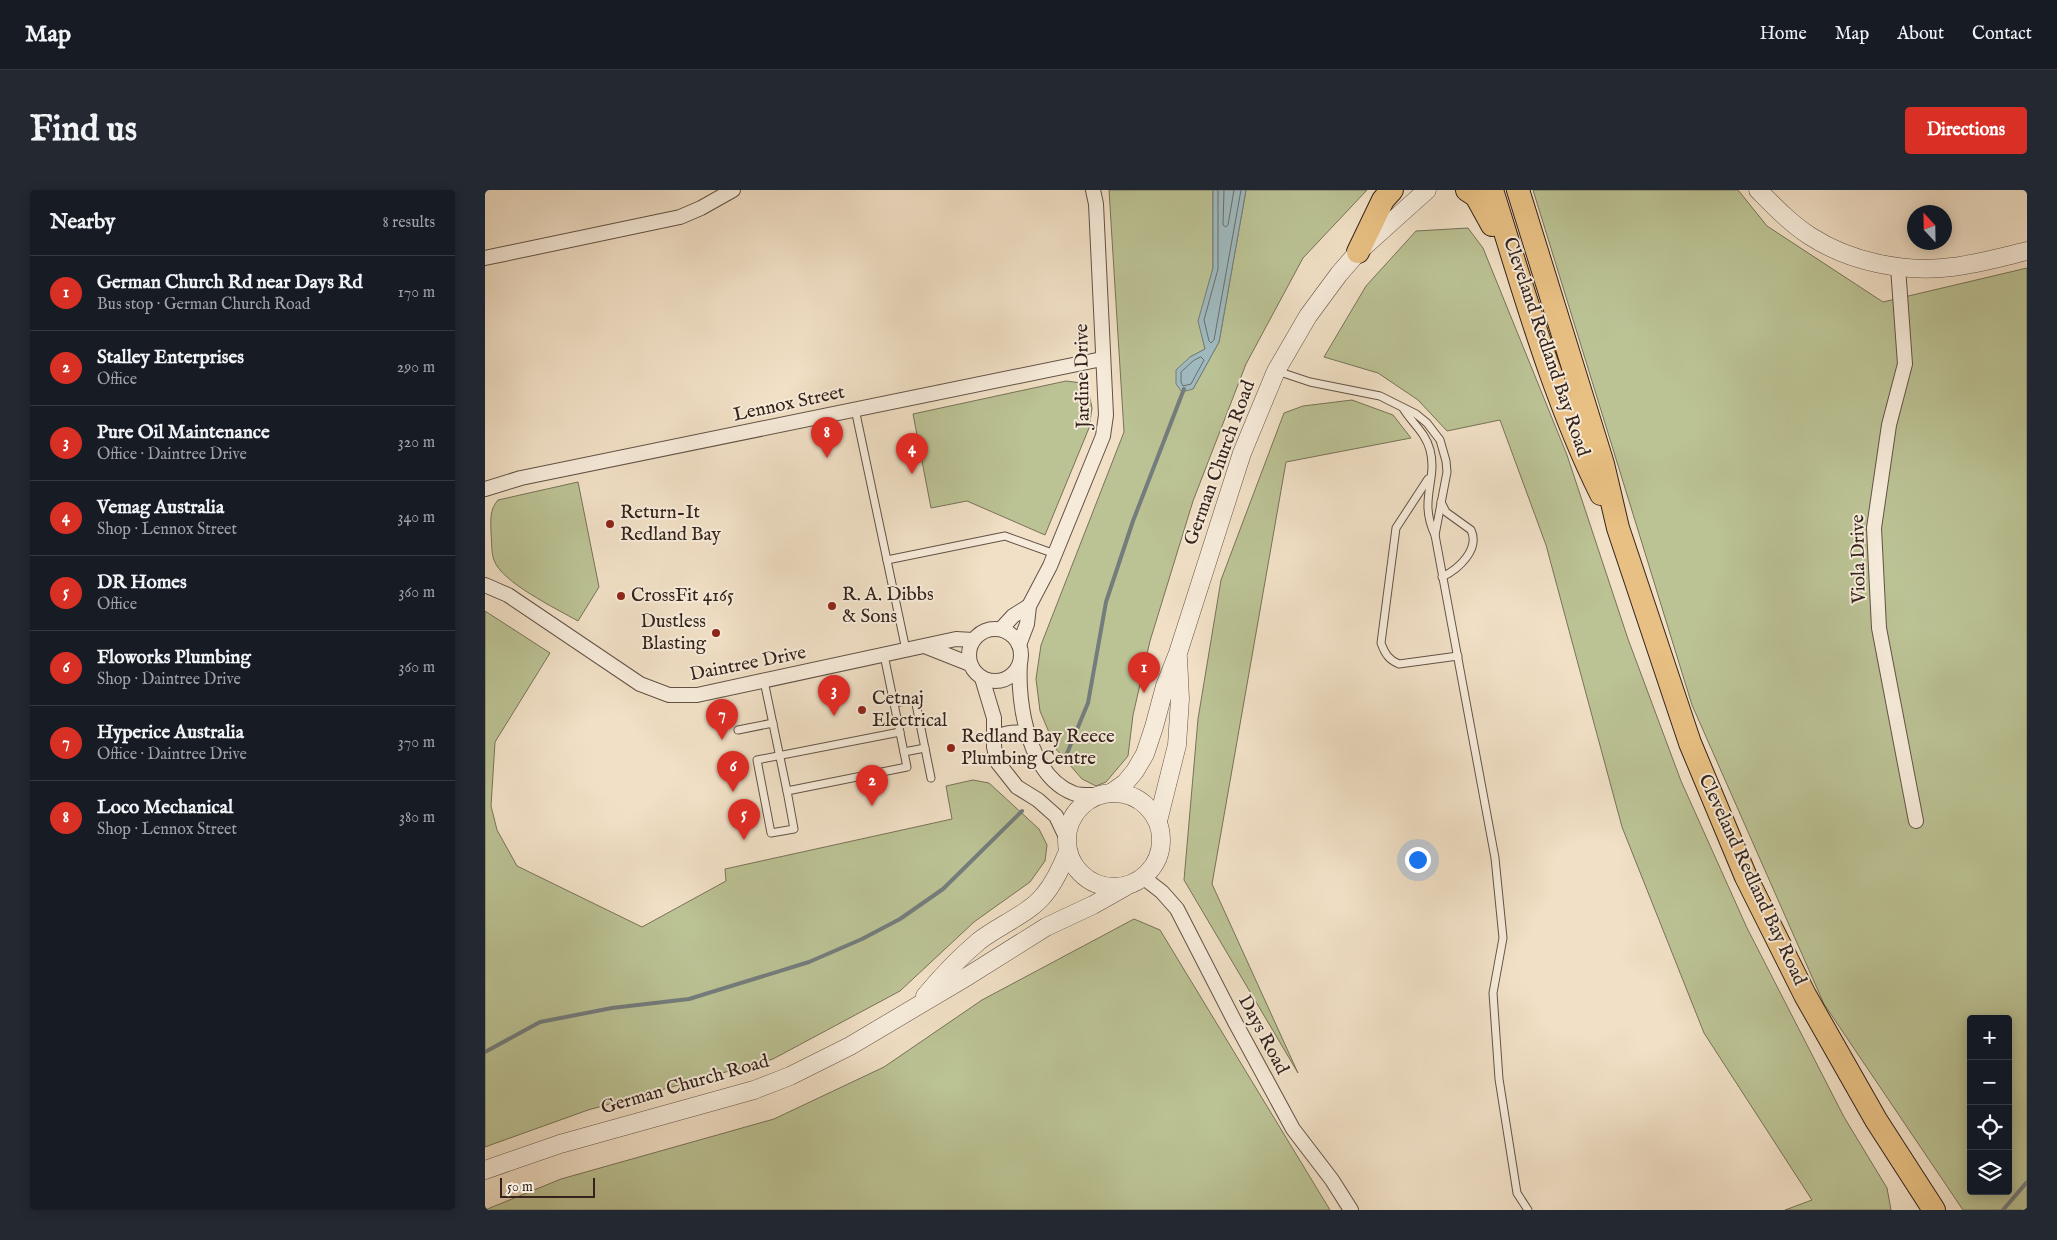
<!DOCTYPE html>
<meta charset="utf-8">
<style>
body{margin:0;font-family:"IM FELL English",serif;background:#242831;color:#f1f3f6}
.controls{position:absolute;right:15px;bottom:15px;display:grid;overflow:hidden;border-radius:5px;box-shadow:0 2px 12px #0003}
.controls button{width:45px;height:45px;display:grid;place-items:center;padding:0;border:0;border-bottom:1px solid #363941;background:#171b24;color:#f1f3f6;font:25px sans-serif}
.compass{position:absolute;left:1422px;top:15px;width:45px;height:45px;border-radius:50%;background:#171b24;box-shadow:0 2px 12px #0003;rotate:338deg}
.scale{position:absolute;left:15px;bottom:12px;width:95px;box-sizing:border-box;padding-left:5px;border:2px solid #34221b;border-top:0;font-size:14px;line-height:18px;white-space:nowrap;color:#34221b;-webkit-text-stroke:4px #f6ebda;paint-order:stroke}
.you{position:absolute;left:932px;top:669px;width:18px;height:18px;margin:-12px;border:4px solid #fff;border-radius:50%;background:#1a73e8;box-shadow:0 0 0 8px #1a73e833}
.badge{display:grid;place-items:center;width:32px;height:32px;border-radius:50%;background:#d93025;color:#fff;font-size:16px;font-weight:700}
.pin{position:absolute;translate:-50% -41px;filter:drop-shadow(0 1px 2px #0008)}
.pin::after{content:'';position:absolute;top:26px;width:18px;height:15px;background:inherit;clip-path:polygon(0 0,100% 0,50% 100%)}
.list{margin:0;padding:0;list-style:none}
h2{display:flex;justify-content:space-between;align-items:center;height:65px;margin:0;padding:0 20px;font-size:21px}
h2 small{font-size:16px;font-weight:400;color:#9ea1a6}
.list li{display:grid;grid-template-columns:32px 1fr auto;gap:15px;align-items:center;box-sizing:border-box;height:75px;padding:0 20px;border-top:1px solid #363941}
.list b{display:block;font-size:19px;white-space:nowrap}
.list p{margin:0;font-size:16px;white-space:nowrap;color:#9ea1a6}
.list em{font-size:16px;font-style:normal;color:#9ea1a6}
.icon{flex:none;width:28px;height:28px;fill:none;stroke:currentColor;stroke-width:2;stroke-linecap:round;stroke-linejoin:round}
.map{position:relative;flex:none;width:1542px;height:1020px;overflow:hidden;border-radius:5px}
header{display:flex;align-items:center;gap:30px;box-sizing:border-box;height:70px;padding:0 25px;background:#171b24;border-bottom:1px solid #363941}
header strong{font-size:24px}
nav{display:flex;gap:28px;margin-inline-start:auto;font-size:18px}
.intro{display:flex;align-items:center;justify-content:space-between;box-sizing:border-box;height:120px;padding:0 30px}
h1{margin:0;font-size:35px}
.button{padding:12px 22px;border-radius:5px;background:#d93025;color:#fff;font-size:18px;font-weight:700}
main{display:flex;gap:30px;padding:0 30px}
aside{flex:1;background:#171b24;border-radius:5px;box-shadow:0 2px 12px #0003}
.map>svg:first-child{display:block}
.green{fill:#bbc294;stroke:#787258;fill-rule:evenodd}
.water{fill:#9fbabf;stroke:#747d7d}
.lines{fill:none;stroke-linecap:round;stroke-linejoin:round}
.shore{stroke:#6a6e6d;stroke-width:1}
.stream{stroke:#747d7d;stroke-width:4}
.service-casing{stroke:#635246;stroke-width:9}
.minor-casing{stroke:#635246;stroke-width:16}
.tertiary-casing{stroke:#635246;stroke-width:19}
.trunk-casing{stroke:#34221b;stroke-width:24}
.service{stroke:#f6ebda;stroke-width:7}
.minor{stroke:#f6ebda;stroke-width:14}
.tertiary{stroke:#f6ebda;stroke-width:18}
.trunk{stroke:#e8c083;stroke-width:22}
.poi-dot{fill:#8f2418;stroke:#f6ebda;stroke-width:2}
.labels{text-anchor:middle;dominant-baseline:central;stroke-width:4;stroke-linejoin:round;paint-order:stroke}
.street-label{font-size:19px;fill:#34221b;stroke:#f6ebda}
.poi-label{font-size:19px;fill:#34221b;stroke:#f6ebda;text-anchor:start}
</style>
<header>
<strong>Map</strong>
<nav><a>Home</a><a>Map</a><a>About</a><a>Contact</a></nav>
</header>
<div class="intro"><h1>Find us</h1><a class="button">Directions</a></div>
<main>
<aside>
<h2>Nearby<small>8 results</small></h2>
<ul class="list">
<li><span class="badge">1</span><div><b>German Church Rd near Days Rd</b><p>Bus stop · German Church Road</p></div><em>170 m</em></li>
<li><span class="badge">2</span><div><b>Stalley Enterprises</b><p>Office</p></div><em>290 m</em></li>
<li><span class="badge">3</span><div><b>Pure Oil Maintenance</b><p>Office · Daintree Drive</p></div><em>320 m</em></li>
<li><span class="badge">4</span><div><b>Vemag Australia</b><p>Shop · Lennox Street</p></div><em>340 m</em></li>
<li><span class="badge">5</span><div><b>DR Homes</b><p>Office</p></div><em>360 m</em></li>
<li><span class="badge">6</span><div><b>Floworks Plumbing</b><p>Shop · Daintree Drive</p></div><em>360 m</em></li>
<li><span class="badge">7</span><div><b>Hyperice Australia</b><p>Office · Daintree Drive</p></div><em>370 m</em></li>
<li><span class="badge">8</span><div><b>Loco Mechanical</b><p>Shop · Lennox Street</p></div><em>380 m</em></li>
</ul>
</aside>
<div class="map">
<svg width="1542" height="1020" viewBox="0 0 1542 1020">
<rect width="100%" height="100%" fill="#f1e0c6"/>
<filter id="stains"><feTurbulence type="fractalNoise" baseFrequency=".004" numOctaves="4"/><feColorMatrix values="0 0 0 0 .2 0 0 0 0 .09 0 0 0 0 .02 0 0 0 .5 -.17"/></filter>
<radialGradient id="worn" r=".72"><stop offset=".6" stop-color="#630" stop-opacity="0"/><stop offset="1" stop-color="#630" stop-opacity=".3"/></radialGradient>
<g class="green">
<polygon points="624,0 728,0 728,78 714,131 720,159 705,167 708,199 734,152 761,0 882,0 818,68 761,174 708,311 665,451 648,525 643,566 621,592 611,596 597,589 571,559 555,521 551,489 556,455 639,242"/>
<path d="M1048 0H1253L1282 36 1398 112 1542 78V1020H1478L1339 814 1207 515ZM1486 829H1523V1001H1486Z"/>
<polygon points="983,38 998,58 1082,265 1143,449 1196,591 1262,738 1359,927 1402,998 1406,1020 1300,1020 1327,1010 1219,843 1137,637 1061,355 1015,230 962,241 933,210 893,183 839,167 881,96 931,41"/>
<polygon points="581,191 597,193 604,203 607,218 604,238 560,345 482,311 446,318 428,224"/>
<polygon points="867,210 908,225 926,248 801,272 727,694 813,883 699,690 713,529 736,390 799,223 818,216"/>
<path d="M93 292 114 397 93 431C72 419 16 392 9 370 6 362 7 352 6 343 6 331 4 320 13 310Z"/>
<polygon points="0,421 65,463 10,552 6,616 12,640 32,676 157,737 241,691 240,679 467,629 461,596 488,590 504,593 554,639 562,655 560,671 545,692 489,732 415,801 288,869 103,920 0,957"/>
<polygon points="649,729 675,740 845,1020 0,1020 76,989 289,929 399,877 497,810"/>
</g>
<polygon class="water" points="728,0 761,0 734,152 708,199 697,202 691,194 691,180 705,167 720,159 713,131 728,78"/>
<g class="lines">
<g class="shore">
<polyline points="733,0 733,79 719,130 724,151 726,153 729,150 756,0"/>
<polyline points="739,0 738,35 741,37 743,35 749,0"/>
<polygon points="716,167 719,170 706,194 698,196 696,192 696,182 708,171"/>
</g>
<g class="stream">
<polyline points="578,573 603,513 621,412 648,331 699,199"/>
<polyline points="0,862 55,832 127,818 204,809 324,772 377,749 415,729 458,699 537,621"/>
<polyline points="1518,1020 1542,992"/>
</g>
<g class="service-casing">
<g id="service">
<polyline points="792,181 825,192 895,206 931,224 942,233 955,250 961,271 962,282 950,345"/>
<path d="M918 218C926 232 941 243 945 260 953 290 933 310 950 345L1010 668 1018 748 1008 803 1014 889 1032 1003 1043 1020"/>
<polyline points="370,219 421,460"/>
<path d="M943 289 911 338 896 453C900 464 904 470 914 474L973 466"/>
<path d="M956 312 961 322 986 340C995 359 974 379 957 387"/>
<polyline points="402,370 520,346 570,364"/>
<polyline points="279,491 302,601 422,577 399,465"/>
<polyline points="409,513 430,509 446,588"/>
<polyline points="253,540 288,533"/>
<polyline points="419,562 440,558"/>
<polyline points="302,601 309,639 286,643 272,570 415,542"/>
</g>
</g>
<g class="minor-casing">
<g id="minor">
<polyline points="0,68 195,27 216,18 248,0"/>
<polyline points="1413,77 1420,174 1404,235 1389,338 1394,438 1431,631"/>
<polyline points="0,299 36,288 617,169"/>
<polyline points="0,395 23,405 155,494 184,505 212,505 471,449 488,450"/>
<circle cx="510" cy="465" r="26"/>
<polyline points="516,439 528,426 544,416"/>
<polyline points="534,455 542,434 544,416 565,376 618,246 621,225 611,14 608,0"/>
<polyline points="442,457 485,474"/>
<path d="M535 473C532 514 544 586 588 603 595 606 606 605 615 605"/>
<polyline points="497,488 509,528 509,557 513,573 532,597 553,610 571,626 582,649"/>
<path d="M510 548C522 542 531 541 544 544"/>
<polyline points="659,688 677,702 692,719 751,834 808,939 847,990 866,1020"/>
</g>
</g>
<g class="tertiary-casing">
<g id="tertiary">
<path d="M1273 0C1289 16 1305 33 1325 46 1365 72 1419 83 1467 77 1492 74 1517 67 1542 61"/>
<circle cx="629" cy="650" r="47"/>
<polyline points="626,603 640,593 650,581 660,564 669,537 680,496 693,463 757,263 791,181 823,126 854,84 873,62 942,0"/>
<polyline points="673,631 692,555 695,509 693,468"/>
<path d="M440 806C456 787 475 767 494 751 513 736 545 723 559 705 570 692 577 676 583 661"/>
<polyline points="0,980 75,954 269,900 305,886 365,856 483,786 561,737 608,715 640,697"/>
</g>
</g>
<g class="trunk-casing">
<g id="trunk">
<polyline points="982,0 991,6 1007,35"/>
<path d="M1007 0C1039 102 1068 207 1116 304"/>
<polyline points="1033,0 1118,274 1133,338 1205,553 1261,687 1320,805 1391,930 1449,1020"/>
<polyline points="873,62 898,10 907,0"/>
</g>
</g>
<use href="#service" class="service"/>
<use href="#minor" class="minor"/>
<use href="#tertiary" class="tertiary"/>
<use href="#trunk" class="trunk"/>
</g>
<g class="poi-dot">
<circle cx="125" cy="334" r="5"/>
<circle cx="136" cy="406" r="5"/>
<circle cx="347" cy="416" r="5"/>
<circle cx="231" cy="443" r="5"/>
<circle cx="377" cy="520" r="5"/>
<circle cx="466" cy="558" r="5"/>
</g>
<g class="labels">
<g class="street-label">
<text transform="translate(1061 157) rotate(71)">Cleveland Redland Bay Road</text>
<text transform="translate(598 186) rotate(-91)">Jardine Drive</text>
<text transform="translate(304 214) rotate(-12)">Lennox Street</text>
<text transform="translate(735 273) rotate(-70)">German Church Road</text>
<text transform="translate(1374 369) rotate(-91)">Viola Drive</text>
<text transform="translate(263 474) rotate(-11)">Daintree Drive</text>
<text transform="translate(1267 690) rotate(65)">Cleveland Redland Bay Road</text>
<text transform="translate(778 845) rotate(62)">Days Road</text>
<text transform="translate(200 895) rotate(-16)">German Church Road</text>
</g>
<g class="poi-label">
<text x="135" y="323">Return-It<tspan x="135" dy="22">Redland Bay</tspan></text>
<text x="357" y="405">R. A. Dibbs<tspan x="357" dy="22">&amp; Sons</tspan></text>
<text x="146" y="406">CrossFit 4165</text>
<text x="221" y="432" text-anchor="end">Dustless<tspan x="221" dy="22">Blasting</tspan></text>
<text x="387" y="509">Cetnaj<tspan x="387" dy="22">Electrical</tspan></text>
<text x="476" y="547">Redland Bay Reece<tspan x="476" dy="22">Plumbing Centre</tspan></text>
</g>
</g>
<rect width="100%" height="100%" filter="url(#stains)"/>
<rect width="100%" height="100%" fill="url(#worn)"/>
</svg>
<div class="controls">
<button>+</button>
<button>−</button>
<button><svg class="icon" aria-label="locate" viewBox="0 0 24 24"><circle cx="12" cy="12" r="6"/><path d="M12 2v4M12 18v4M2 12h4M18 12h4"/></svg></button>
<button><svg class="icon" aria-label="layers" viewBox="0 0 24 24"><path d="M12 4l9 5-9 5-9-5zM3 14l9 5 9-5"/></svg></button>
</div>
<svg class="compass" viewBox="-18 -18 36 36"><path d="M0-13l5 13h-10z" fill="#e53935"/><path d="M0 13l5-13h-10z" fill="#9ea1a6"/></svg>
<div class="scale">50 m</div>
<div class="you"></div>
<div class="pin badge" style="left:659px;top:503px">1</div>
<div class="pin badge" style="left:387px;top:616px">2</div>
<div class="pin badge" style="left:349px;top:526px">3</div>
<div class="pin badge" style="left:427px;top:284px">4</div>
<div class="pin badge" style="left:259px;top:650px">5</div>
<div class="pin badge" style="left:248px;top:602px">6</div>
<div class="pin badge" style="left:237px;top:550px">7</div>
<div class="pin badge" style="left:342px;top:268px">8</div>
</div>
</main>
